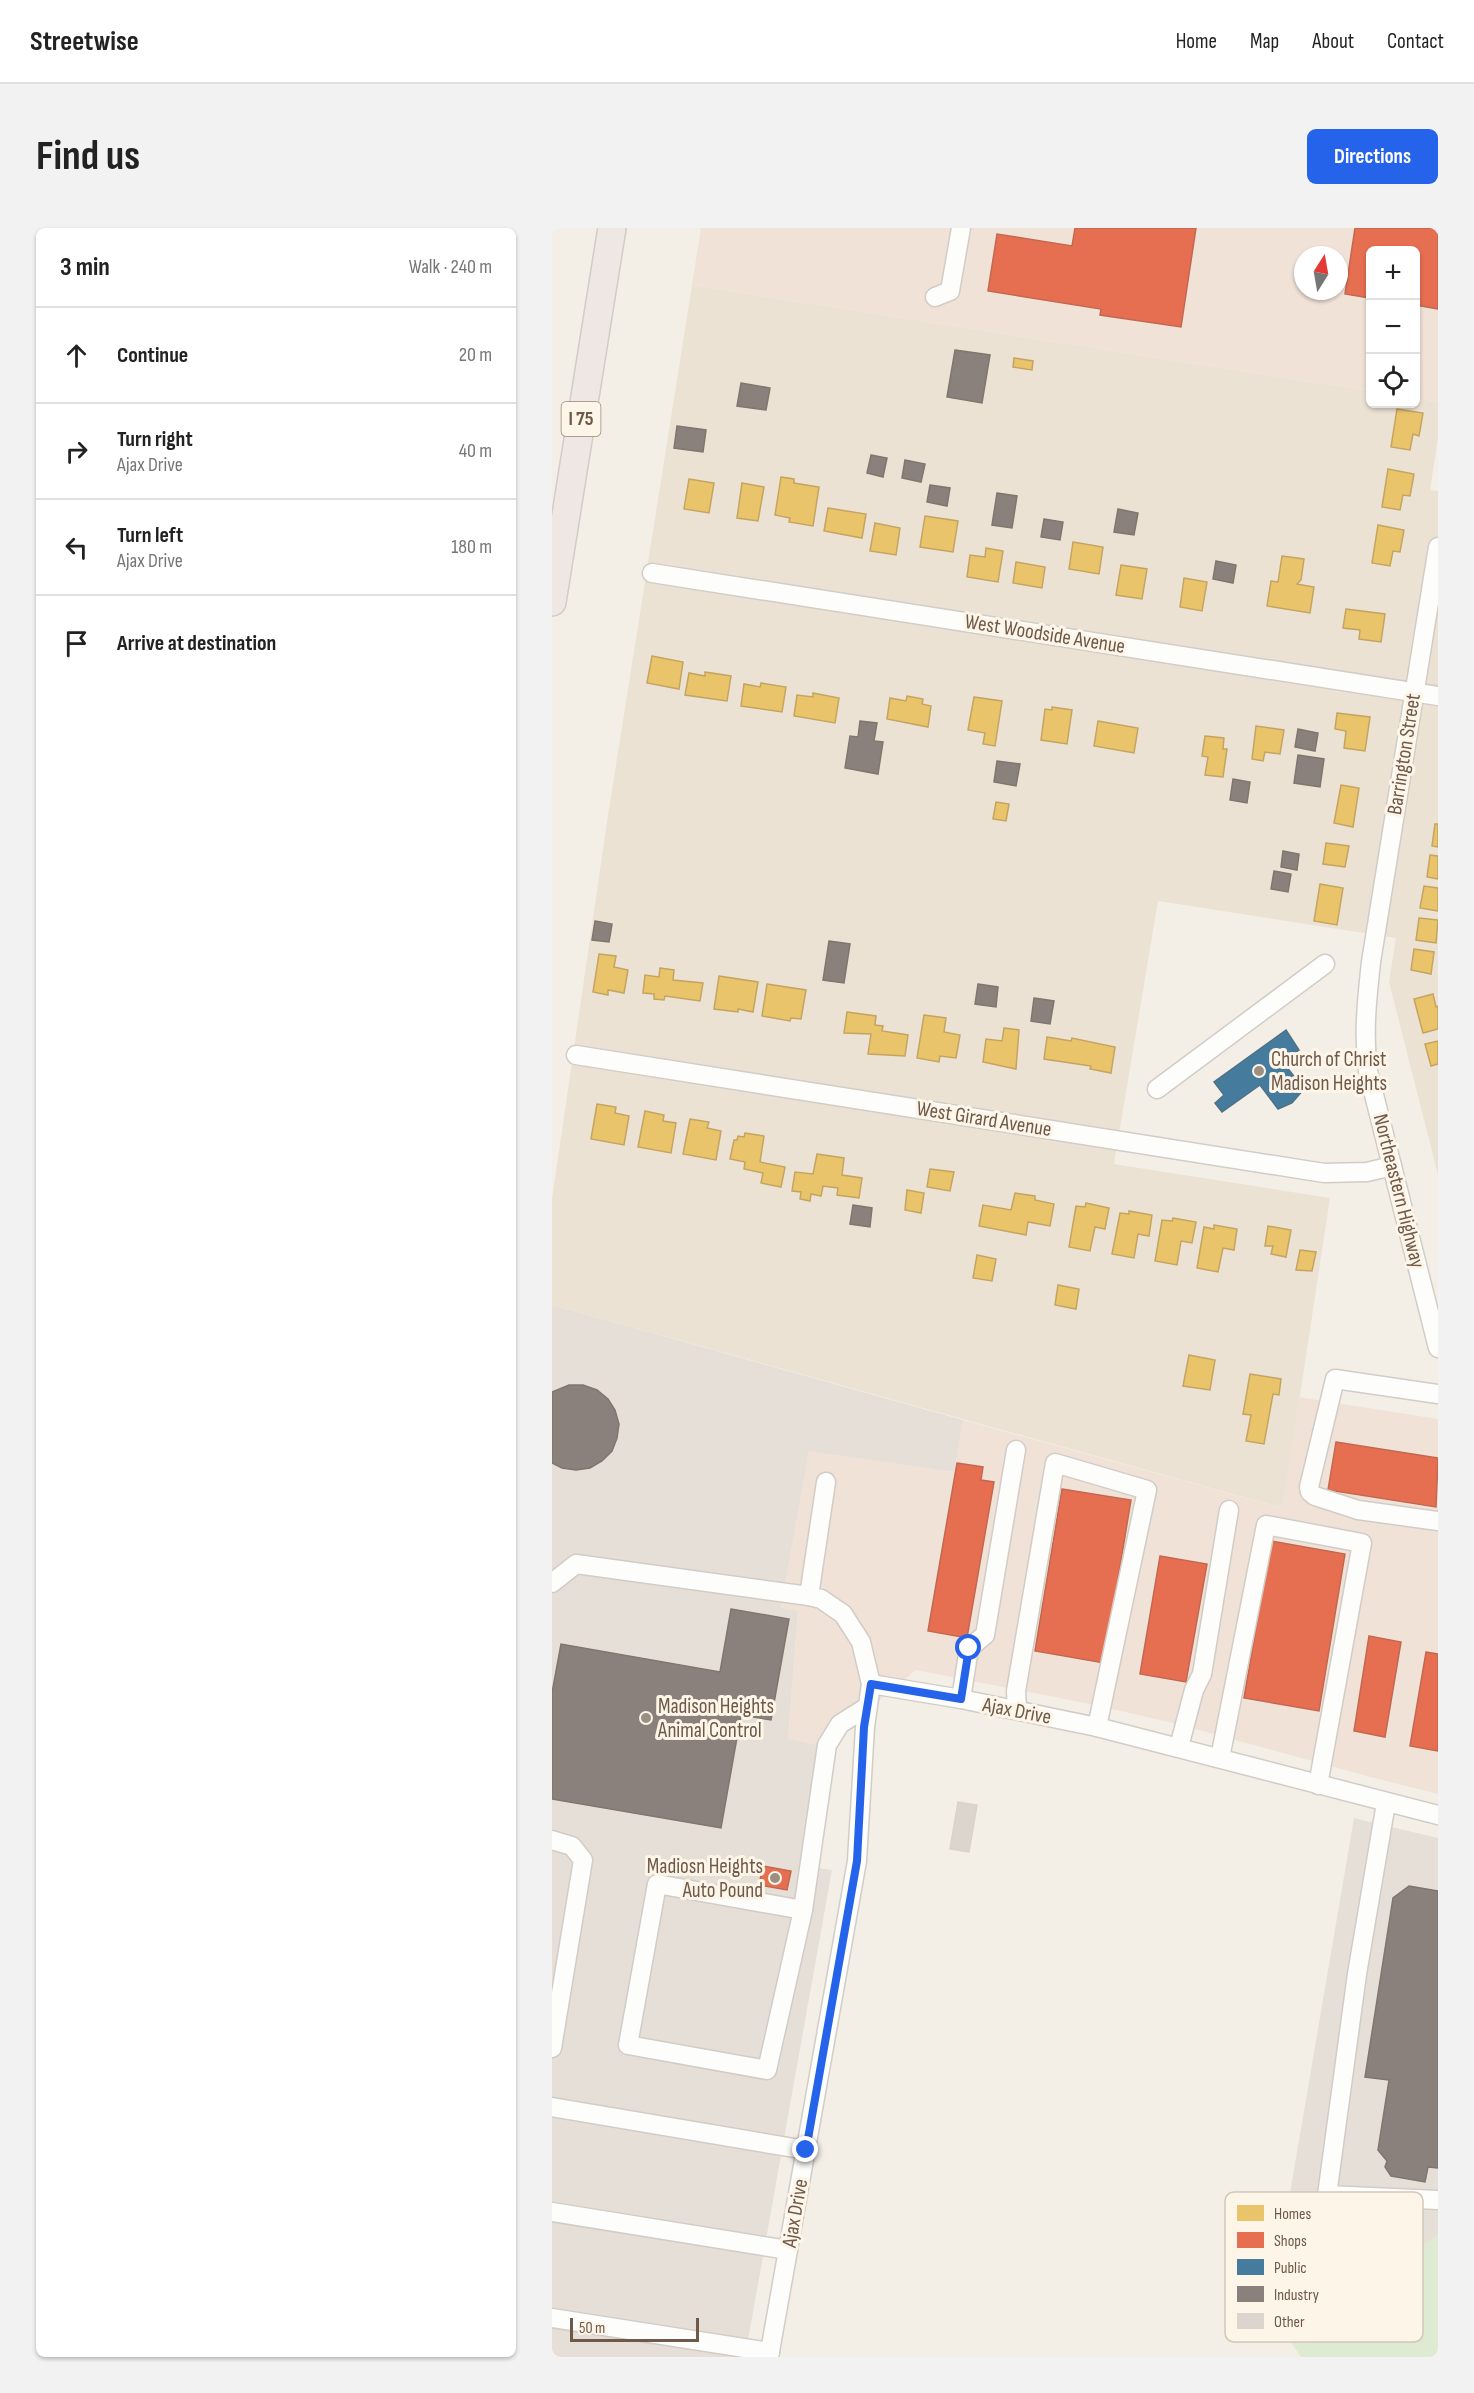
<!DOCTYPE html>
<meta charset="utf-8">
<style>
body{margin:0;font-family:"Sofia Sans Condensed",sans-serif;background:#f2f2f2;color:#222}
.controls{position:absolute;right:18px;top:18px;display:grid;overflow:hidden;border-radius:9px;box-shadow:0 2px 4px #0004}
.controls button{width:54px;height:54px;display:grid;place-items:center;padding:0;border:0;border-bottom:2px solid #e0e0e0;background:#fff;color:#222;font:30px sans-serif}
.compass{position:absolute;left:742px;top:18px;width:54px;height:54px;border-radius:50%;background:#fff;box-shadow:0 2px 4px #0004;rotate:11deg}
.scale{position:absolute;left:18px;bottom:15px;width:129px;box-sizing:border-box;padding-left:6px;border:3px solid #6e594b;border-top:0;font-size:16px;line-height:21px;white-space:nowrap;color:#6e594b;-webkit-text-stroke:4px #fdf5e7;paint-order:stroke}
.stop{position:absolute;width:18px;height:18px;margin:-14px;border:4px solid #2563eb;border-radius:50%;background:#fff}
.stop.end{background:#2563eb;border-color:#fff;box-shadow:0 2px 6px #0008}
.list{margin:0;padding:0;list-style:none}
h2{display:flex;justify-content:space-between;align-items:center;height:78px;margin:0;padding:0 24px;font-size:26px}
h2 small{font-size:20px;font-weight:400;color:#767676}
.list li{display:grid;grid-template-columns:39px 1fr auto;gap:18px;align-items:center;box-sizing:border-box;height:96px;padding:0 24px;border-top:2px solid #e0e0e0}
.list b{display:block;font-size:22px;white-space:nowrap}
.list p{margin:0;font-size:20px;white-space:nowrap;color:#767676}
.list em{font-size:20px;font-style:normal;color:#767676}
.icon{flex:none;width:33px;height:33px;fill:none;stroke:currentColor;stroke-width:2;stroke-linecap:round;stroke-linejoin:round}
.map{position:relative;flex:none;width:886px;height:2129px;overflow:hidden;border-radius:9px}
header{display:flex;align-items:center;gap:36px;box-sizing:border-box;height:84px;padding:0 30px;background:#fff;border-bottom:2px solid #e0e0e0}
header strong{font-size:28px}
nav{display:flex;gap:33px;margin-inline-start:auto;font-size:21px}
.intro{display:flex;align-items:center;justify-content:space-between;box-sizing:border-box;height:144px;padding:0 36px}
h1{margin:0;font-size:42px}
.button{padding:15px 27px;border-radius:9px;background:#2563eb;color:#fff;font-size:21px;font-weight:700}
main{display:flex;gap:36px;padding:0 36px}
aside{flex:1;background:#fff;border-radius:9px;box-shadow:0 2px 4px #0004}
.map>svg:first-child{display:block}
.residential{fill:#ece2d4}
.commercial{fill:#f1e2d8;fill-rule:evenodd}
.industrial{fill:#e6dfd8}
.green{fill:#dfead3}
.homes{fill:#e9c46a;stroke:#c4a461;stroke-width:1.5}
.shops{fill:#e76f51;stroke:#c3684f;stroke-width:1.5}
.public{fill:#457b9d;stroke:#517184;stroke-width:1.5}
.industry{fill:#8a817c;stroke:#82756d;stroke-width:1.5}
.building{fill:#dcd5cd;stroke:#dbd3ca;stroke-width:1.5}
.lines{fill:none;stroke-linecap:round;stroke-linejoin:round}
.minor-casing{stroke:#d2ccc6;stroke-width:21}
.highway-casing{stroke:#d3cbc5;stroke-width:30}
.minor{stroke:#fdfdfb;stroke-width:18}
.highway{stroke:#efe7e4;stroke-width:27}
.route{stroke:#2563eb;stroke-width:8}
.poi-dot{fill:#9d8e82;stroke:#fdf5e7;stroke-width:2}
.labels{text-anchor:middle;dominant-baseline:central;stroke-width:6;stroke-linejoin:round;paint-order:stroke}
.shield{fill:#fdf5e7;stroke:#99887a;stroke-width:1.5}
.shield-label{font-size:20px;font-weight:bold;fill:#6e594b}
.street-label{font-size:21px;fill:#6e594b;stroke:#fdf5e7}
.poi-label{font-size:21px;fill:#6e594b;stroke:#fdf5e7;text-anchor:start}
.key{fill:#fdf5e7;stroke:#d2c6b8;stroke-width:1.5}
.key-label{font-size:16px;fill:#6e594b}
</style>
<header>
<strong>Streetwise</strong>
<nav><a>Home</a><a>Map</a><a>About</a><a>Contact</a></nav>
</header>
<div class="intro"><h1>Find us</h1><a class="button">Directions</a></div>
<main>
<aside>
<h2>3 min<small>Walk · 240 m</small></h2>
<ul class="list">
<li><svg class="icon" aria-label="ahead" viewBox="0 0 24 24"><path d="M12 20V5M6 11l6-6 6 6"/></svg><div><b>Continue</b></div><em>20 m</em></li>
<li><svg class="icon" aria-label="right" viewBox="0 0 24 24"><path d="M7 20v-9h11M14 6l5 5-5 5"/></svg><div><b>Turn right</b><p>Ajax Drive</p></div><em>40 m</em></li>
<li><svg class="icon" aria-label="left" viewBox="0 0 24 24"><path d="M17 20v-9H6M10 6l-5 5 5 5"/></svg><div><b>Turn left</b><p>Ajax Drive</p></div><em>180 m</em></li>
<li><svg class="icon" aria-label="arrive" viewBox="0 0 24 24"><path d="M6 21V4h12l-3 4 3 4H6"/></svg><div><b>Arrive at destination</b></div></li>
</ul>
</aside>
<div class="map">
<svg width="886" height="2129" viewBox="0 0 886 2129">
<rect width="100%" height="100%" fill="#f3efe7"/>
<polygon class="residential" points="140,57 818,163 818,176 864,176 864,170 886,174 886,210 878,262 886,263 886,947 837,754 844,710 606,673 562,936 778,970 731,1280 0,1077 0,971 56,587"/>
<g class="commercial">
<path d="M149 0H886V174L864 170V22H818V163L140 57ZM751 27H787V63H751Z"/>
<polygon points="747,1169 886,1191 886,1566 826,1551 621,1495 538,1476 364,1442 271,1518 236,1512 246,1383 229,1381 257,1222 401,1244 411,1192 730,1280"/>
</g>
<g class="industrial">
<polygon points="0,1077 411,1192 402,1244 257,1223 229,1380 246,1383 236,1511 271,1518 247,1637 280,1642 193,2129 0,2129"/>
<polygon points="802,1590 886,1610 886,2007 757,2096 717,2088"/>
</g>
<polygon class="green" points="886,2007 886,2129 749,2129 736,2110"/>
<g class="homes">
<polygon points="462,130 481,133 480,142 461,139"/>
<polygon points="845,181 871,185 867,208 861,206 858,222 839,219"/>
<polygon points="836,241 862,246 858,268 851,267 848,282 830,279"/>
<polygon points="229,249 242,251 242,255 267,259 261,298 237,294 238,290 223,287"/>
<polygon points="137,251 162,255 157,285 132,281"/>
<polygon points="190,255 212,259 206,293 185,290"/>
<polygon points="276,280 314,286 310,310 272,303"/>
<polygon points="373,288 406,293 401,324 368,319"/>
<polygon points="323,295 348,300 344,327 318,323"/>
<polygon points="826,297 852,302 848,324 841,323 838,338 820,335"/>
<polygon points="521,314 551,319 547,346 517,341"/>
<polygon points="434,320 451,323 446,354 415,349 418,327 433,329"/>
<polygon points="730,328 752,331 749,352 745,356 762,359 758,385 715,378 719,353 726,354"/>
<polygon points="464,334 493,339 490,360 461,355"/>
<polygon points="569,337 595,341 590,371 564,367"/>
<polygon points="632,350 655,354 650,383 628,379"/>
<polygon points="794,381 833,386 829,414 807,411 808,402 791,400"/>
<polygon points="100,428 131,434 127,461 95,455"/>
<polygon points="153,444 179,448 175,473 133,467 137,445 153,448"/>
<polygon points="209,455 234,459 230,484 189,478 192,456 208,459"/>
<polygon points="261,465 287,470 283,495 242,488 245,467 261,469"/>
<polygon points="355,468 371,471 370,476 379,478 376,499 335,491 338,470 354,473"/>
<polygon points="422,469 450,473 443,518 431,516 433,505 416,502"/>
<polygon points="500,479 520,482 515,516 489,512 493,481 500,482"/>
<polygon points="785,485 818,489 813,523 792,520 794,503 783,501"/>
<polygon points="546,493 586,500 582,525 542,518"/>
<polygon points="704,498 732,502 728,526 713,524 711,533 700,531"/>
<polygon points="653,508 672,510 671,521 675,521 671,549 653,547 656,529 650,528"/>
<polygon points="789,557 807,560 801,599 782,595"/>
<polygon points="444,574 457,576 454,593 441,591"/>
<polygon points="883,596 886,596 886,619 880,618"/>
<polygon points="774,615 797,618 793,639 771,636"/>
<polygon points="878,627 886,628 886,651 875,649"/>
<polygon points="768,656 791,660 785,697 762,693"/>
<polygon points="872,658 886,660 886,683 868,680"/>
<polygon points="867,690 886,692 884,715 864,712"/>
<polygon points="862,721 882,724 879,746 859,742"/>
<polygon points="47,726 64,728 62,739 76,742 72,765 56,762 56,767 41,764"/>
<polygon points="108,740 122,742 121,752 151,755 148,773 113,768 112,772 102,771 102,766 91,765 93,747 107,749"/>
<polygon points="167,748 206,754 201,784 186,781 186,784 162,781"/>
<polygon points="215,756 254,762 249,791 239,790 238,793 210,788"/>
<polygon points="881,766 884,779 886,778 886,801 871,805 862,771"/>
<polygon points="295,784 324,788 323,797 331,798 330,803 356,807 353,828 316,826 319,806 292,805"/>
<polygon points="372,787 394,790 392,804 408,807 404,830 388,828 387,834 365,830"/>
<polygon points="452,800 467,802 464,841 431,834 434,811 450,813"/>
<polygon points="495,809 519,813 520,810 563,819 559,845 538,841 539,838 492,831"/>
<polygon points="886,813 886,836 879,838 873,816"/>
<polygon points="45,876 64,879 63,885 77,888 72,917 39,911"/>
<polygon points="93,883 112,887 111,893 124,895 119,925 86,919"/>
<polygon points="138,891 157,894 155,900 169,903 164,932 131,926"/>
<polygon points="193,905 212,908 208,934 233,939 229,959 209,955 211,945 192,941 193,934 178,931 182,912 185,912 186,908 192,909"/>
<polygon points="265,926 292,930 290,947 310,950 307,970 285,967 286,960 271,958 269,968 259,966 258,973 248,971 249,964 240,963 243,944 261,946"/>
<polygon points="378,941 402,944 398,963 375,959"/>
<polygon points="355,962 372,965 369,985 353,982"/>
<polygon points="463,965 483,968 483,972 502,976 498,998 476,994 474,1007 427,998 431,977 459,982"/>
<polygon points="534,975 557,980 553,1001 543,999 538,1023 517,1019 524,978 533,979"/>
<polygon points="577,983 600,987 597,1008 586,1006 582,1030 560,1026 568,985 577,986"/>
<polygon points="621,990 644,994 640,1015 629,1013 625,1037 603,1033 610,992 620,993"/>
<polygon points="662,997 685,1001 682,1022 671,1020 666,1044 645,1040 652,999 662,1001"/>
<polygon points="716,998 739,1002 734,1029 719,1026 721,1018 713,1018"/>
<polygon points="748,1022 764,1024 760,1043 744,1042"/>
<polygon points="425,1027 444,1031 440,1053 421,1050"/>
<polygon points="506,1057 527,1061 524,1081 503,1077"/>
<polygon points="637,1127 663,1132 658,1162 631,1158"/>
<polygon points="698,1146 729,1151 727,1167 721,1166 712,1216 694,1213 699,1187 691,1186"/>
</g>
<g class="shops">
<polygon points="523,0 644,0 629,99 548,87 549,81 436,63 445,6 520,18"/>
<polygon points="803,0 886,0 886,81 864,77 864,22 818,22 818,70 793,66"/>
<polygon points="784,1214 886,1230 884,1279 776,1262"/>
<polygon points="405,1235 431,1239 429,1252 442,1254 415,1410 376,1403"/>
<polygon points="510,1261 579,1272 552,1435 483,1423"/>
<polygon points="719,1313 793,1326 767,1483 692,1470"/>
<polygon points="608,1328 655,1336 634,1454 588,1446"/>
<polygon points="817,1408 849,1414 833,1509 802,1503"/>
<polygon points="874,1424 886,1426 886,1523 858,1518"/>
<polygon points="211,1638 239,1643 235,1662 207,1657"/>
</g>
<polygon class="public" points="734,802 747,822 730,833 752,861 740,875 726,881 708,857 670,884 663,875 672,867 662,854"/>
<g class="industry">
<polygon points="403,122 438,127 430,175 395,169"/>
<polygon points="189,155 218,160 214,182 185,178"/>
<polygon points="125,198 154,202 151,224 122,220"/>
<polygon points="319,227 335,230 331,249 315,245"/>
<polygon points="353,232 373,236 369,254 350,250"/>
<polygon points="378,257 398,260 395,278 375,274"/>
<polygon points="445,265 465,268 460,300 440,297"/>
<polygon points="566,281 586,285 582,307 562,304"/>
<polygon points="492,291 511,294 508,312 489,309"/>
<polygon points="664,333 684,337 681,355 661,351"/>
<polygon points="308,493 325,495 322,513 331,514 326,546 293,540 298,508 306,509"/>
<polygon points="746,501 766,505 763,523 743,519"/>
<polygon points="746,527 772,531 768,559 742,555"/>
<polygon points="445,533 468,536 464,558 442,554"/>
<polygon points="681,551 698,554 695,575 678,572"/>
<polygon points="731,623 747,626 745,642 729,639"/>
<polygon points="722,643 739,646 736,664 719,661"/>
<polygon points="43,693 60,696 57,714 40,712"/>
<polygon points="277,713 298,716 292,755 271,752"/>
<polygon points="426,756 446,759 444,779 423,776"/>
<polygon points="482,770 502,773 498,796 479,793"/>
<polygon points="301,977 320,980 318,999 298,996"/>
<polygon points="17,1157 31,1157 45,1162 56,1171 63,1182 67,1196 65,1210 60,1223 50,1233 38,1240 24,1242 10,1240 0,1235 0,1164"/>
<polygon points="179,1381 237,1391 219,1492 189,1487 169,1600 0,1571 0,1465 9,1416 168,1444"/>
<polygon points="857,1658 886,1663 886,1940 876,1939 873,1954 839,1948 833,1939 835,1933 826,1922 837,1852 813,1849 841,1670"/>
</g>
<polygon class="building" points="406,1574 425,1577 417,1624 398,1621"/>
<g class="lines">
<g class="minor-casing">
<g id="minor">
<polyline points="383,69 398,63 409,0"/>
<path d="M886 319 819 734C815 771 811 806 816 843L886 1120"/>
<polyline points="100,345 886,468"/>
<polyline points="24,827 772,945 815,944 840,938"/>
<polyline points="605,861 773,736"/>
<polyline points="886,1166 783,1151 757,1259 758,1264 763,1268 806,1282 886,1293"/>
<polyline points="0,1355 24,1336 257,1368 269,1371 291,1386 309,1414 319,1456 313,1499 305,1633 217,2129"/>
<polyline points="257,1368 274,1254"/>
<polyline points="319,1456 409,1471 545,1499 886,1587"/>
<polyline points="409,1471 417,1420 433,1407 464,1222"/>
<polyline points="465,1482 464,1463 503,1235 595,1262 545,1499"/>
<polyline points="627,1519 642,1462 650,1446 677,1282"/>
<polyline points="668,1530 714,1297 810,1315 766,1557"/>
<polyline points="834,1575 805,1746 775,1967 886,1972"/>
<polyline points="0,1612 20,1618 31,1632 0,1820"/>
<polyline points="251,1682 215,1842 76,1817 105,1656 251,1682 275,1517 288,1496 315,1479"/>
<polyline points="0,1879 254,1922"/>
<polyline points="0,1984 236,2022"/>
<polyline points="0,2090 218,2124"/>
</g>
</g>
<g class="highway-casing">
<polyline id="highway" points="0,374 60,0"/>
</g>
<use href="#minor" class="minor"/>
<use href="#highway" class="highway"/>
</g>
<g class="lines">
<polyline class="route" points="254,1922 305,1633 312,1499 319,1456 409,1471 417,1420"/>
</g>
<g class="poi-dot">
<circle cx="707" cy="843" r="6"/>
<circle cx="94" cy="1490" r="6"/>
<circle cx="223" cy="1650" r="6"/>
</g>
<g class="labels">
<rect class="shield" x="9.5" y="174" width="39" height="34" rx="4.5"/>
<g class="shield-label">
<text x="29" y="191">I 75</text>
</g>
<g class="street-label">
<text transform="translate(493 406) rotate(9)">West Woodside Avenue</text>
<text transform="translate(852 526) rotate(-81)">Barrington Street</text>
<text transform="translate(432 891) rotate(9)">West Girard Avenue</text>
<text transform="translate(847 963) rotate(76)">Northeastern Highway</text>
<text transform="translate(465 1483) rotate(11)">Ajax Drive</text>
<text transform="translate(243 1985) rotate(-80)">Ajax Drive</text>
</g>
<g class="poi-label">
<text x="719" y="831">Church of Christ<tspan x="719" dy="24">Madison Heights</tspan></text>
<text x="106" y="1478">Madison Heights<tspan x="106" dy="24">Animal Control</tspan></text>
<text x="211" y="1638" text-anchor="end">Madiosn Heights<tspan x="211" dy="24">Auto Pound</tspan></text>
</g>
</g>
<rect x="673" y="1964" width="198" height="150" rx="9" class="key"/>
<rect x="685" y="1977" width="27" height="16" fill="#e9c46a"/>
<rect x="685" y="2004" width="27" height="16" fill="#e76f51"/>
<rect x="685" y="2031" width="27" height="16" fill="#457b9d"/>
<rect x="685" y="2058" width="27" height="16" fill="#8a817c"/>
<rect x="685" y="2085" width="27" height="16" fill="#dcd5cd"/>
<g class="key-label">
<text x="722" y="1991">Homes</text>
<text x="722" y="2018">Shops</text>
<text x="722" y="2045">Public</text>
<text x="722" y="2072">Industry</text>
<text x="722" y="2099">Other</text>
</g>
</svg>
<div class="controls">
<button>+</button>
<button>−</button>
<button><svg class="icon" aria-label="locate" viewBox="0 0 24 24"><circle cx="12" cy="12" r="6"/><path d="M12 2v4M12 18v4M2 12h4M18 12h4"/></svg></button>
</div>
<svg class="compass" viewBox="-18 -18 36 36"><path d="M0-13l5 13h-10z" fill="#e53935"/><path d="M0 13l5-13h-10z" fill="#767676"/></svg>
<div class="scale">50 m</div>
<div class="stop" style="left:417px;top:1420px"></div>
<div class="stop end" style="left:254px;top:1922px"></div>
</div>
</main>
